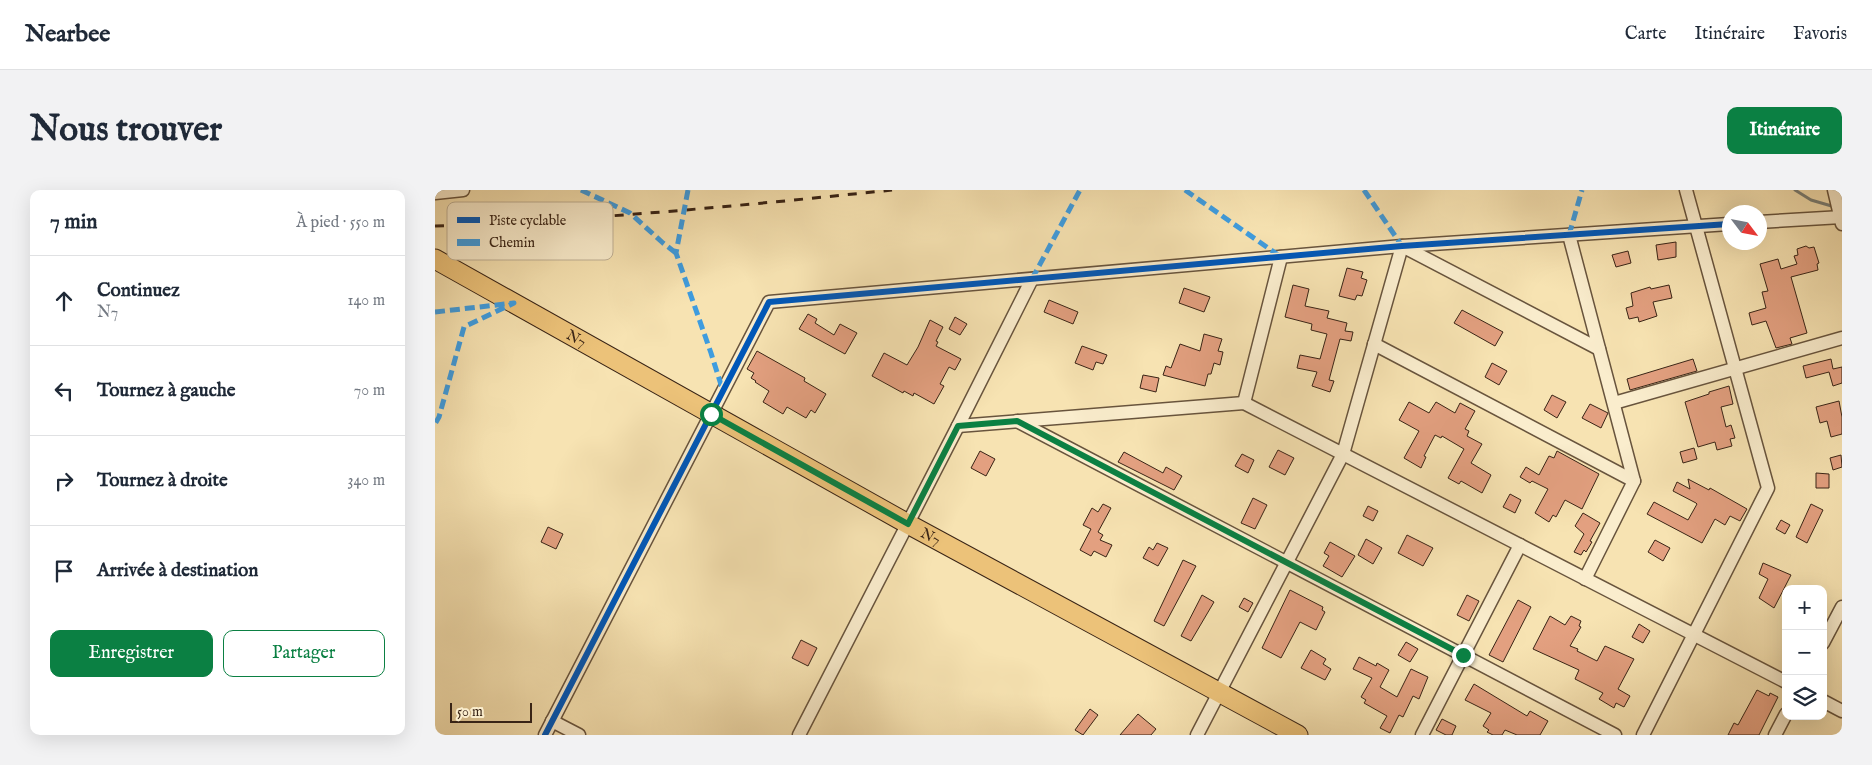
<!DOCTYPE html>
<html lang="fr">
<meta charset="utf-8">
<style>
body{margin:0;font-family:"IM FELL English",serif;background:#f2f2f3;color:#1f2937}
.controls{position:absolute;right:15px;bottom:15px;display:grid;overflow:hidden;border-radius:10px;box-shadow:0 5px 20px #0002}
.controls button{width:45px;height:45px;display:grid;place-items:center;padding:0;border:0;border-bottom:1px solid #e0e1e3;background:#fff;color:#1f2937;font:25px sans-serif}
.compass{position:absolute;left:1287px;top:15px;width:45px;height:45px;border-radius:50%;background:#fff;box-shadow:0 5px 20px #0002;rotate:122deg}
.scale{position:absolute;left:15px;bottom:12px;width:82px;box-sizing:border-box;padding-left:5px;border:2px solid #392416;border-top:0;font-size:14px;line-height:18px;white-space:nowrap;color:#392416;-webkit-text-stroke:4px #faedcd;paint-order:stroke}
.stop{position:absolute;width:15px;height:15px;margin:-11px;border:4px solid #0b8043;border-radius:50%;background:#fff}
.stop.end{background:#0b8043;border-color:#fff;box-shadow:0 1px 5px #0008}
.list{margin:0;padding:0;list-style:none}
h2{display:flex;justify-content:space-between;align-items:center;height:65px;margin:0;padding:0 20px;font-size:21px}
h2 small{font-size:16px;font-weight:400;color:#747a83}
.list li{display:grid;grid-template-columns:32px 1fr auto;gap:15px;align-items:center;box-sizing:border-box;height:90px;padding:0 20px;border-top:1px solid #e0e1e3}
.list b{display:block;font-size:19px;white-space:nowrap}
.list p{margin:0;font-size:16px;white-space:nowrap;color:#747a83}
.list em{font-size:16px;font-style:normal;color:#747a83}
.actions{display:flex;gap:10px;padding:15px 20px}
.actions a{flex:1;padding:11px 0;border:1px solid #0b8043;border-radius:10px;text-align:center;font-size:18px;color:#0b8043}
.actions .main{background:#0b8043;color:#fff}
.icon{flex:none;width:28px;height:28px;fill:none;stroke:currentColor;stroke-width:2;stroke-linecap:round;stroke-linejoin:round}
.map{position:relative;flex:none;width:1407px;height:545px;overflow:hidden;border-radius:10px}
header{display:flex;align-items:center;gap:30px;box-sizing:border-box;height:70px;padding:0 25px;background:#fff;border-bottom:1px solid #e0e1e3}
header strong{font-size:24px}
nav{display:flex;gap:28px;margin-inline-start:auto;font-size:18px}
.intro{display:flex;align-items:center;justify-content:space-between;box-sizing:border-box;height:120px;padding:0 30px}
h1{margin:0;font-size:35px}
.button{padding:12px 22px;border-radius:10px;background:#0b8043;color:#fff;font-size:18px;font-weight:700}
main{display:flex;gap:30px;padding:0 30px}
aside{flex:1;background:#fff;border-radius:10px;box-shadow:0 5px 20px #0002}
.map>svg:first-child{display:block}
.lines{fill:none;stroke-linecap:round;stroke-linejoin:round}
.stream{stroke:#797f77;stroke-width:3}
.building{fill:#e3a080;stroke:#392416}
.street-casing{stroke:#68543d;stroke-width:15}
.primary-casing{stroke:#392416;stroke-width:21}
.street{stroke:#faedcd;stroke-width:12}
.primary{stroke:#ecc279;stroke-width:19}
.rail{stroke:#392416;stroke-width:3;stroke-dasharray:9 9;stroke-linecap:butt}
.quiet{stroke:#3e9cdf;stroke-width:5;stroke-dasharray:10 5;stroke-linecap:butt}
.cycleway-casing{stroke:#faedcd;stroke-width:9}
.cycleway{stroke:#0057b8;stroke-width:6}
.route{stroke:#0b8043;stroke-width:6}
.labels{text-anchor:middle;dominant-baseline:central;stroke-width:4;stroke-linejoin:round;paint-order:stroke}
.street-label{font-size:15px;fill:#392416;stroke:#faedcd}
.key{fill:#faedcd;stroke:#c0b196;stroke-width:1}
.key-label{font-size:14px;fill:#392416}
</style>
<header>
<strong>Nearbee</strong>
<nav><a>Carte</a><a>Itinéraire</a><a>Favoris</a></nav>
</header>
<div class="intro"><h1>Nous trouver</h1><a class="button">Itinéraire</a></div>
<main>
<aside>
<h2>7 min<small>À pied · 550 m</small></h2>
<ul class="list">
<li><svg class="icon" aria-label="ahead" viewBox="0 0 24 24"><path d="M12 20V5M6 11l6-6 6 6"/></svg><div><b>Continuez</b><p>N7</p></div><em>140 m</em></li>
<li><svg class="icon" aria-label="left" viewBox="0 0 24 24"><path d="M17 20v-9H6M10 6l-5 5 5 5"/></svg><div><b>Tournez à gauche</b></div><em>70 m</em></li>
<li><svg class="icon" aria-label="right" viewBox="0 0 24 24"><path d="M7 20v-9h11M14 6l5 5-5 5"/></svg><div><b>Tournez à droite</b></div><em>340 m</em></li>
<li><svg class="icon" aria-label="arrive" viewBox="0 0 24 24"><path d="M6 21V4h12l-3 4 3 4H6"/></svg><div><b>Arrivée à destination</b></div></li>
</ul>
<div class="actions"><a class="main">Enregistrer</a><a>Partager</a></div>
</aside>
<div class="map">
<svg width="1407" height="545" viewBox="0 0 1407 545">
<rect width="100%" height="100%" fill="#f7e3b2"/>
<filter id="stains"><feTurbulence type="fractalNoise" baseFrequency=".004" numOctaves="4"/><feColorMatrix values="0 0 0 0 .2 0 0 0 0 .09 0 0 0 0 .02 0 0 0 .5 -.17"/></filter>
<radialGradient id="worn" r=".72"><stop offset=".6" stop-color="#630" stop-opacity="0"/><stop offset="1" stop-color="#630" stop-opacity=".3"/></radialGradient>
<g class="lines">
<polyline class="stream" points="1360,0 1376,10 1400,17"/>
</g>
<g class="building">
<polygon points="1241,52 1241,67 1223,70 1221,55"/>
<polygon points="1371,56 1374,58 1379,57 1384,73 1382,74 1383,80 1356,87 1372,143 1355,148 1357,154 1341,158 1331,131 1317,135 1314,123 1331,118 1327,102 1333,101 1325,74 1343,69 1346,79 1362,74 1359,66 1363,65 1362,59"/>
<polygon points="1193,61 1196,73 1181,77 1177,65"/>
<polygon points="912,78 928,82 926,88 932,90 927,106 922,105 920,110 904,106"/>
<polygon points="858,95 874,99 870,116 894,121 892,128 912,133 910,141 918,142 916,151 905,149 894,190 899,191 895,202 877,196 882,182 862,178 865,165 885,169 892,144 876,140 877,134 850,127"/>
<polygon points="1234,95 1237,108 1218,112 1222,126 1204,132 1203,127 1194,129 1191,118 1198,116 1196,103 1215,97 1216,99"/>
<polygon points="749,98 775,107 769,122 744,113"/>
<polygon points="614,110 643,122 638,134 609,122"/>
<polygon points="1027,120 1068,142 1060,156 1019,133"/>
<polygon points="373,124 382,129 380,133 399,145 405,134 422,143 410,164 364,139"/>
<polygon points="520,127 532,134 525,145 514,139"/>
<polygon points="495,130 508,137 501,151 503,152 501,156 526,169 520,180 514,177 505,194 509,196 499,214 479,203 478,206 469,201 468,203 437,186 449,163 472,175 483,157"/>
<polygon points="769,144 787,149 783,161 788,162 785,175 779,173 776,184 773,184 770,196 728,185 731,176 736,178 745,154 765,161"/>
<polygon points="647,156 672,165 668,174 661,172 658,180 640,173"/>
<polygon points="322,161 370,188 369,191 391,204 380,223 376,220 371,228 352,217 348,224 328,212 334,201 320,192 321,191 316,188 319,183 312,179"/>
<polygon points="1258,169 1262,181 1195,200 1192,189"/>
<polygon points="1396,169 1398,179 1407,177 1407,193 1398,196 1394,182 1371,188 1368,176"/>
<polygon points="1057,173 1072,181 1064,195 1050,187"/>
<polygon points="708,185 724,188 721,202 705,198"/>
<polygon points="1294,196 1298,214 1286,217 1291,237 1296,235 1300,248 1295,249 1297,256 1282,260 1280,252 1263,257 1250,212 1274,204 1274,202"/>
<polygon points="1117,205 1131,212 1122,228 1109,220"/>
<polygon points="1404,211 1407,227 1407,244 1396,247 1392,231 1385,233 1381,217"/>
<polygon points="974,212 994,223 1001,212 1020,223 1025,213 1040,221 1030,239 1034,241 1032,246 1047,254 1036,273 1056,285 1047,303 1026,291 1024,294 1013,288 1029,259 1007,246 1006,248 1000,245 989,266 991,267 986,278 969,268 984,241 964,230"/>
<polygon points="1155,214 1173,223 1166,238 1147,228"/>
<polygon points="1259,258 1262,269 1248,273 1245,262"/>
<polygon points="843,260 859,268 850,285 834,277"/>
<polygon points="545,261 560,269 551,286 536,278"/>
<polygon points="1122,261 1164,284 1147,319 1130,310 1121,327 1118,325 1114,332 1100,323 1113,299 1097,291 1095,293 1085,287 1091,277 1104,285 1114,266 1119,268"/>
<polygon points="689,262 728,283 731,277 747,286 739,300 683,272"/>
<polygon points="807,264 819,270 813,283 800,276"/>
<polygon points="1406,265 1407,277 1398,280 1395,268"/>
<polygon points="1381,283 1394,284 1394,298 1381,298"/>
<polygon points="1253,289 1274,300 1275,298 1312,319 1305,331 1295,326 1290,335 1280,329 1267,353 1212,324 1219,312 1253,330 1262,314 1261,313 1238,301 1242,292 1255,299"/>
<polygon points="1075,304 1086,310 1080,323 1068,317"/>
<polygon points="818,308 832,315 820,339 806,333"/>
<polygon points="668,314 676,318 663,342 668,345 665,350 677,355 671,367 659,361 656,366 645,360 656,339 648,335 657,318 663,322"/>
<polygon points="1376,314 1388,320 1372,353 1361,347"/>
<polygon points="933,316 943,321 938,331 928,326"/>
<polygon points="1148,323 1165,333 1155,351 1157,352 1151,362 1149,360 1146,365 1139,362 1149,344 1140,336"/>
<polygon points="1346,330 1355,335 1350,344 1341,339"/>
<polygon points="113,337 128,344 121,359 106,352"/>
<polygon points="972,345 998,358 988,376 963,363"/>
<polygon points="931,349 947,358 938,374 923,365"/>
<polygon points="1220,350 1235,358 1228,371 1213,362"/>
<polygon points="895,352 920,366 907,387 888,376 894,366 889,363"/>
<polygon points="722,353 733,358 723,376 708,368 714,357 718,360"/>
<polygon points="748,370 761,376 729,436 719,431"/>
<polygon points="1328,373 1356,385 1339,418 1324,408 1333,389 1324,384"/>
<polygon points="855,400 888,417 887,420 890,422 881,440 865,432 846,468 827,458"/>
<polygon points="767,405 779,412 756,451 746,446"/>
<polygon points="1032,405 1044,411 1034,431 1022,425"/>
<polygon points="809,408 818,413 813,422 804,417"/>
<polygon points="1083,410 1096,417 1068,472 1054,465"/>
<polygon points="1115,426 1130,435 1136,426 1146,431 1144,436 1146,437 1135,456 1143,459 1142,461 1162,471 1170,456 1199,469 1183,499 1195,506 1189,517 1181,513 1179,518 1164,509 1168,503 1140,489 1144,480 1098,459"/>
<polygon points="1204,434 1215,441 1208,453 1197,447"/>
<polygon points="366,450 382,458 373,476 357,468"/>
<polygon points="971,452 983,459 975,472 963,465"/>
<polygon points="876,460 891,469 888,474 896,479 890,490 866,478"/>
<polygon points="924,467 941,476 942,473 954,480 945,497 962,507 976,479 993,487 984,509 978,506 968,527 964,525 955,543 945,538 952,526 929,513 931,510 926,507 937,488 918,479"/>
<polygon points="1039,494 1092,526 1095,521 1113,531 1105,545 1082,545 1070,540 1067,545 1058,545 1052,542 1054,540 1048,536 1056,523 1030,510"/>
<polygon points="1322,500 1334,506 1335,503 1343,507 1324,545 1293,545 1299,533 1303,535"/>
<polygon points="655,519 663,525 648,545 640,540"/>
<polygon points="703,524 721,539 716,545 685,545"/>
<polygon points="1007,529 1021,536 1017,545 1011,545 1001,540"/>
</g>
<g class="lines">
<g class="street-casing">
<g id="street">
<polyline points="1399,0 1407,34"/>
<polyline points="0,3 28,0"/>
<polyline points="1324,32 1407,27"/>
<polyline points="1134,45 1199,291 1150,389"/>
<polyline points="939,154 1199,291"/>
<polyline points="809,213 846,67"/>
<polyline points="1179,213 1407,148"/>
<polyline points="582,231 1180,545"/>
<polyline points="523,236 809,213 1351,492"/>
<polyline points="1388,453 1407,417"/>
<polyline points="1388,511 1407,521"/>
<polyline points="117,531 144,545"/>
<polyline points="110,545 334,112 967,56 1294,34"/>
<polyline points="364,545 523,236 597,89"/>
<polyline points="762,545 908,264 967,56 1164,159"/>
<polyline points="987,545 1085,355"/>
<polyline points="1208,545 1333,298 1251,0"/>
<polyline points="1340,545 1351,524"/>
</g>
</g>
<g class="primary-casing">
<g id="primary">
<path id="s1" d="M0 69 473 334 863 545"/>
</g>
</g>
<use href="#street" class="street"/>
<use href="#primary" class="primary"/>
<path class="rail" d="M0 36C153 30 306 16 457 0"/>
<g class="quiet">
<polyline points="146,0 195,23 228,53 241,63"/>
<polyline points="253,0 241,63 276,163 288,201"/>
<polyline points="750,0 846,67"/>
<polyline points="929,0 967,56"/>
<polyline points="1134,45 1147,0"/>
<polyline points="597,89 645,0"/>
<polyline points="0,122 79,113 29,137 4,227 0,234"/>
</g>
<g class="cycleway-casing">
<polyline id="cycleway" points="110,545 334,112 967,56 1294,34"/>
</g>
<use href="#cycleway" class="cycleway"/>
</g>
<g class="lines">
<polyline class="route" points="276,224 473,334 523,236 582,231 1028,465"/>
</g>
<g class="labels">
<g class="street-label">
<text stroke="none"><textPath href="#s1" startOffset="162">N7</textPath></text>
<text stroke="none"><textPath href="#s1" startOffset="568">N7</textPath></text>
</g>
</g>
<rect x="12" y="12" width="166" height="58" rx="8" class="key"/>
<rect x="22" y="27" width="23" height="6" fill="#0057b8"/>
<rect x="22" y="49" width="23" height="7" fill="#3e9cdf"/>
<g class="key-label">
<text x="54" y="35">Piste cyclable</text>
<text x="54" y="57">Chemin</text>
</g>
<rect width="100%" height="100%" filter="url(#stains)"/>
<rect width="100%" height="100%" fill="url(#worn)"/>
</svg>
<div class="controls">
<button>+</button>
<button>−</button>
<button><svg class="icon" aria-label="layers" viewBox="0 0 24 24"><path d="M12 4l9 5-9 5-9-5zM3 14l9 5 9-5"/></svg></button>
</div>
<svg class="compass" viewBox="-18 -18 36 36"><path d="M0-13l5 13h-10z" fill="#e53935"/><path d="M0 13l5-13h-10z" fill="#747a83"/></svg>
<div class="scale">50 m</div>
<div class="stop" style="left:276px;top:224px"></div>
<div class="stop end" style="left:1028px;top:465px"></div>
</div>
</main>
